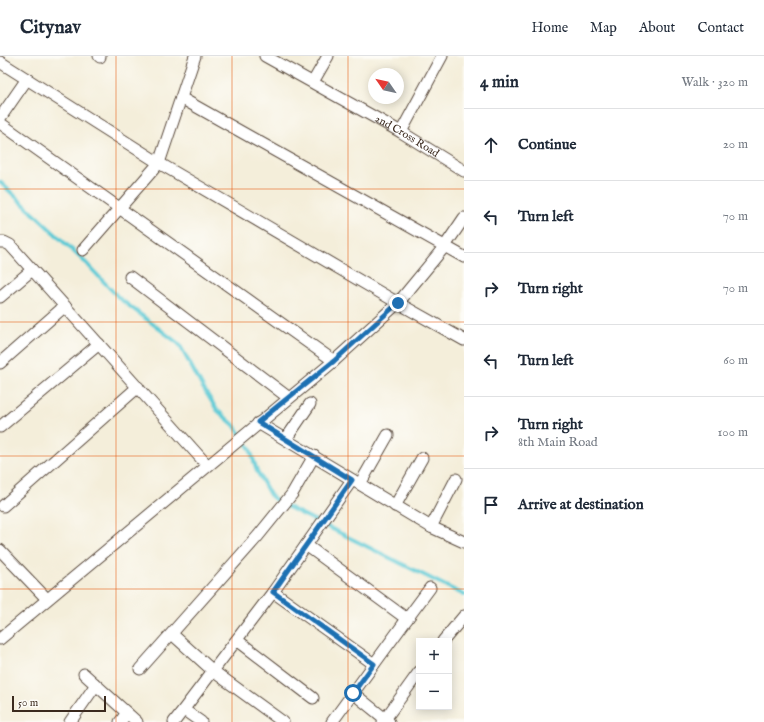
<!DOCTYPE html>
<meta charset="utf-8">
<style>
body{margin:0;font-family:"IM FELL English",serif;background:#f2f2f3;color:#1f2937}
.controls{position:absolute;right:12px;bottom:12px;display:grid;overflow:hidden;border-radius:0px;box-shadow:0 2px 10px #0003}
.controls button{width:36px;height:36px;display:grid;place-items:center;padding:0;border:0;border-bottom:1px solid #e0e1e3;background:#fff;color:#1f2937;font:20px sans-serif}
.compass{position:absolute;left:368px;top:12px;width:36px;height:36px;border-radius:50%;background:#fff;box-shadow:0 2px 10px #0003;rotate:304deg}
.scale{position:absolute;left:12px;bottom:10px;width:94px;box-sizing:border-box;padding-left:4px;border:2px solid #3b2a1e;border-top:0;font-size:11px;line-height:14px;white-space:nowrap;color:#3b2a1e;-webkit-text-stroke:3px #fdfcf7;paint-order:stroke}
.stop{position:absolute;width:12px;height:12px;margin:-9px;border:3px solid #1f6fb2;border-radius:50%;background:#fff}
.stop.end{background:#1f6fb2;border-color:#fff;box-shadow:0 1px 4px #0008}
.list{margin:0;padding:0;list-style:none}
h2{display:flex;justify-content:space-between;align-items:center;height:52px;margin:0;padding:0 16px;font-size:17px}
h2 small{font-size:13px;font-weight:400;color:#747a83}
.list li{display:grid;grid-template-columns:26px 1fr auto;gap:12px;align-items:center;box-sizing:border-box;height:72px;padding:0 16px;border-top:1px solid #e0e1e3}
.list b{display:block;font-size:15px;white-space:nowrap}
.list p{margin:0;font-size:13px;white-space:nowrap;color:#747a83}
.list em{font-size:13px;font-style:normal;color:#747a83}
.icon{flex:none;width:22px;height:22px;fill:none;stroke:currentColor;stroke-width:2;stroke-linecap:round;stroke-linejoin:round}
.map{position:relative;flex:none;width:464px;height:666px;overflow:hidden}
header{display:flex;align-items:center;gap:24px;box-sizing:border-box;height:56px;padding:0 20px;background:#fff;border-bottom:1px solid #e0e1e3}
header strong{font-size:19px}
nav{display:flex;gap:22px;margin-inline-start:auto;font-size:14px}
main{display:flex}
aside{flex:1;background:#fff}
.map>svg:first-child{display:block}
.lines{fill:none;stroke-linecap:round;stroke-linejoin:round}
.stream{stroke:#5ecad5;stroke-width:4}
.street-casing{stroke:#57473a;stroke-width:13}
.street{stroke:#fff;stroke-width:11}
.route{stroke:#1f6fb2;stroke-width:5}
.grid{fill:none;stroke:#e8590c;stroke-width:1;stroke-opacity:0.55}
.labels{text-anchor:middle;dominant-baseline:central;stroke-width:3;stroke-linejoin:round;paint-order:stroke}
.street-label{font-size:11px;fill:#3b2a1e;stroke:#fdfcf7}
</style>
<header>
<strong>Citynav</strong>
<nav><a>Home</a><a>Map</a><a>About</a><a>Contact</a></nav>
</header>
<main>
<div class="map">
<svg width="464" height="666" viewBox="0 0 464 666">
<rect width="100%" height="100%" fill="#fdfcf7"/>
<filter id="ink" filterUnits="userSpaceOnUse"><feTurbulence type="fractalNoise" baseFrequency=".025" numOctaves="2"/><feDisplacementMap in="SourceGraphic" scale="8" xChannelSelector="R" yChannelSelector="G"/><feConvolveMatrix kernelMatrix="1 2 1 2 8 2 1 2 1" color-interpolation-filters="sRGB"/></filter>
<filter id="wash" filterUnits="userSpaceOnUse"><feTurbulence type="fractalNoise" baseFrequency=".012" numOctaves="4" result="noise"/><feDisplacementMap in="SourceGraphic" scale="16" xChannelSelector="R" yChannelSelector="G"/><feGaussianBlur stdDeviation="0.9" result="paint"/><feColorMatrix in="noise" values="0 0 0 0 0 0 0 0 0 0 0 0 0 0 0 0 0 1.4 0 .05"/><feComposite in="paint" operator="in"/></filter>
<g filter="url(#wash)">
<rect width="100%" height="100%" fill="#f4eeda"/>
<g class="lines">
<polyline class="stream" points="0,126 87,208 119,242 179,288 202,330 217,354 234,369 250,393 257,415 270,439 278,446 464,539"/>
</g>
</g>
<g filter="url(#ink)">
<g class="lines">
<g class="street-casing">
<g id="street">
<polyline points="99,0 100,1"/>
<path id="s1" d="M265 0 401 76 464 115"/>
<polyline points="0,6 159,107 398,247 464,284"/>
<polyline points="313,26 328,0"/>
<polyline points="181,42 464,201"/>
<polyline points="0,62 27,23"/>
<polyline points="0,67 334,305"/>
<polyline points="401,76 442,0"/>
<polyline points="0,186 4,186 10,189 207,409"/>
<polyline points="83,194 159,107 195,0"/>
<polyline points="130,221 289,342"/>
<polyline points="0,241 32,214"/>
<polyline points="0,307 65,250"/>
<polyline points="258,367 431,471 464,486"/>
<polyline points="0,371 99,288"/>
<polyline points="286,383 310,348"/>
<polyline points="360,428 388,379"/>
<polyline points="3,450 138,331"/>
<polyline points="395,450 422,402"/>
<polyline points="431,471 456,423"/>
<polyline points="306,489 407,563"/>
<polyline points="0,494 47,543"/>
<polyline points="273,536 374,608"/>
<polyline points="172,578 213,615 283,666"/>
<polyline points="0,583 334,305 398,247 445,190 464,162"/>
<polyline points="237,584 313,642"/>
<polyline points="443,585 464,560"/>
<polyline points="140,613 258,480 292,438 314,400"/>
<polyline points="84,618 137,666"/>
<polyline points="353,637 389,666"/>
<polyline points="184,654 201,666"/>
<polyline points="70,666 95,630"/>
<polyline points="120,666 127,657"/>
<polyline points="174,666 273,536 352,424"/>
<polyline points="332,666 407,563 430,532"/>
<polyline points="383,666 419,616"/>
</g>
</g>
<use href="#street" class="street"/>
</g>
</g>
<g class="lines" filter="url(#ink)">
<polyline class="route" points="353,637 374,608 273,536 352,424 258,366 334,305 398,247"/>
</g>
<path class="grid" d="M116 0V666M232 0V666M348 0V666M0 133H464M0 266H464M0 400H464M0 533H464"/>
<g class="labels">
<g class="street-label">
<text stroke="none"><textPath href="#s1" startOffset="163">2nd Cross Road</textPath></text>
</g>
</g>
</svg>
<div class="controls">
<button>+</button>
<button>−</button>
</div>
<svg class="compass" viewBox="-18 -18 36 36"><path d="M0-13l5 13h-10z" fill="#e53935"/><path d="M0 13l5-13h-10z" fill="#747a83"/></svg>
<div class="scale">50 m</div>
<div class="stop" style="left:353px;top:637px"></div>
<div class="stop end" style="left:398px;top:247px"></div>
</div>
<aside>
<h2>4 min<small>Walk · 320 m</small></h2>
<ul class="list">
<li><svg class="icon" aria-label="ahead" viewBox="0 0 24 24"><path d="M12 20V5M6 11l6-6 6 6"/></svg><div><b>Continue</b></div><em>20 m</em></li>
<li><svg class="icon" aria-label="left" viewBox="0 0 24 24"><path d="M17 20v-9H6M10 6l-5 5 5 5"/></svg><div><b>Turn left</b></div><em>70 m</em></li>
<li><svg class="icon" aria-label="right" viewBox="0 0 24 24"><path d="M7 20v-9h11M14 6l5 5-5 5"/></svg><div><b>Turn right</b></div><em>70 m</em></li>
<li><svg class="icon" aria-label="left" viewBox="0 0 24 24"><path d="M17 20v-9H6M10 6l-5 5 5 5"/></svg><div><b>Turn left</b></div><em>60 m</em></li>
<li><svg class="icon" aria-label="right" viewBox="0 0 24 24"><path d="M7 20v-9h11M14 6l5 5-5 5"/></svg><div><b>Turn right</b><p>8th Main Road</p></div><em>100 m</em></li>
<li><svg class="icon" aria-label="arrive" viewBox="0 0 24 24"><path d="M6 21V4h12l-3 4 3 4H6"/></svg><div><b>Arrive at destination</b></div></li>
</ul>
</aside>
</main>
